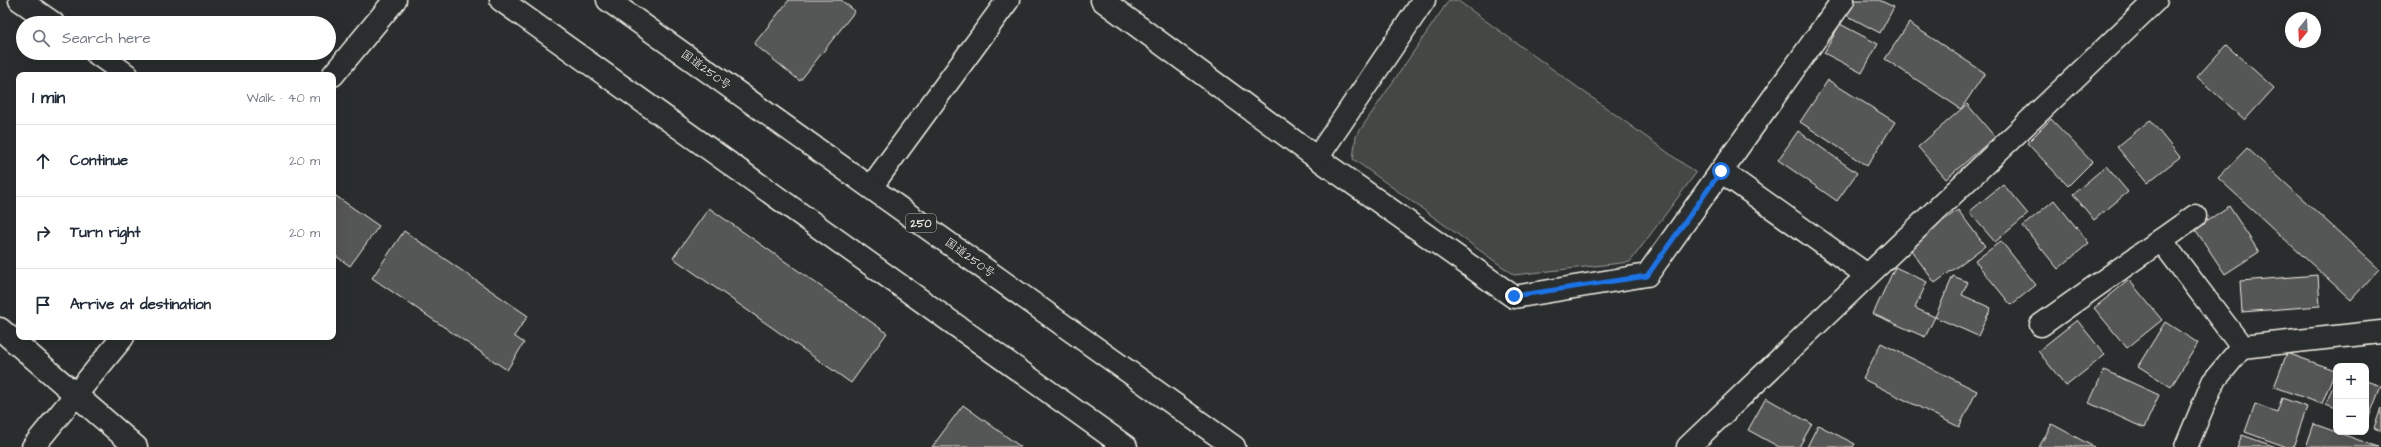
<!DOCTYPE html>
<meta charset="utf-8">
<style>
body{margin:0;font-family:"Architects Daughter","Klee One",sans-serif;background:#f6f6f7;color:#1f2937}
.controls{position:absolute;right:12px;bottom:12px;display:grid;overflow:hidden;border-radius:8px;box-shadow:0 4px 16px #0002}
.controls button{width:36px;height:36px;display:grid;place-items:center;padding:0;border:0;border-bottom:1px solid #e0e1e3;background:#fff;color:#1f2937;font:20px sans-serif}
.compass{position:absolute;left:2285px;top:12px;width:36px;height:36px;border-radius:50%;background:#fff;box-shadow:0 4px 16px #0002;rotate:198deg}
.stop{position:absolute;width:12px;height:12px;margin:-9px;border:3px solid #1a73e8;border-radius:50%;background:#fff}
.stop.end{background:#1a73e8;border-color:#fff;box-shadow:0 1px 4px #0008}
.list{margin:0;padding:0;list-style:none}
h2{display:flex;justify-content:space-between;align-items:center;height:52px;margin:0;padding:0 16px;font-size:17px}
h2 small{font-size:13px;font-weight:400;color:#747a83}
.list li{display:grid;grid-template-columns:26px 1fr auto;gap:12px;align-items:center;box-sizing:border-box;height:72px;padding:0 16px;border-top:1px solid #e0e1e3}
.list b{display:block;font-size:15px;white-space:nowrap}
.list em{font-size:13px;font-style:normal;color:#747a83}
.icon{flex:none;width:22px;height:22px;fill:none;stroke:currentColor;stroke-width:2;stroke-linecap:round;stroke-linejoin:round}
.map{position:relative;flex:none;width:2381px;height:447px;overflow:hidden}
.search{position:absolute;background:#fff;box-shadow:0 4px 16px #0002;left:16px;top:16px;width:320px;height:44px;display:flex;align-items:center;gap:10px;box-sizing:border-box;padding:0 14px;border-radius:22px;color:#747a83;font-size:15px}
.panel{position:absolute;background:#fff;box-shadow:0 4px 16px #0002;left:16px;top:72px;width:320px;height:268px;border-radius:8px}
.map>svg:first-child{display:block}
.green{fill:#444645;stroke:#9c9c96}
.building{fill:#555756;stroke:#f4f1e8}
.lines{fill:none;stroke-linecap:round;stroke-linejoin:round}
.minor-casing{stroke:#f4f1e8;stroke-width:25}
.trunk-casing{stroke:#f4f1e8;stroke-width:25}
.minor{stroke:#2a2d2e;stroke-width:22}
.trunk{stroke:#2a2d2e;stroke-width:22}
.route{stroke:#1a73e8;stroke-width:5}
.labels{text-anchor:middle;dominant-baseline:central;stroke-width:4;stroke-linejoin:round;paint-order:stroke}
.shield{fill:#2a2d2e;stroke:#b7b6b0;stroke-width:1}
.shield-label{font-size:11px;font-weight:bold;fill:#f4f1e8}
.street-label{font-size:12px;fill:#f4f1e8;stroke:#2a2d2e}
</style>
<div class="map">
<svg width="2381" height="447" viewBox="0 0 2381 447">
<rect width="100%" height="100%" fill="#2a2d2e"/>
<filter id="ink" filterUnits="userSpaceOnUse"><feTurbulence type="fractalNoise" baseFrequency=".025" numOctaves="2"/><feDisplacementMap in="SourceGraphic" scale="8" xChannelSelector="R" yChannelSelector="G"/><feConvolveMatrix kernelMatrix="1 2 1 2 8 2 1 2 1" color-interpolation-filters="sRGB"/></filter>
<g filter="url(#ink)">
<polygon class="green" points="1449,0 1457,0 1696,173 1630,262 1514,275 1353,159 1356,136"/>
<g class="building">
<polygon points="789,0 841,0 855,11 800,81 754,44"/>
<polygon points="1854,0 1879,0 1894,7 1880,33 1846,15"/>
<polygon points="1909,23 1985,73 1961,109 1885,59"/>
<polygon points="1840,24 1878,44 1862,73 1824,53"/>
<polygon points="2226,45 2274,88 2245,120 2197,77"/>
<polygon points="1828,80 1895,122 1867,166 1800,122"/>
<polygon points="1967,104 1995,137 1946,179 1918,147"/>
<polygon points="2051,119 2092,162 2068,186 2027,143"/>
<polygon points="2150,120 2180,157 2147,183 2117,147"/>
<polygon points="1798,131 1857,173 1837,201 1778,160"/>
<polygon points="2247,148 2379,269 2351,300 2218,178"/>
<polygon points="2106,166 2128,192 2094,220 2073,194"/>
<polygon points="2003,184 2028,214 1995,242 1969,212"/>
<polygon points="333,194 379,226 350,266 333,254"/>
<polygon points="2054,200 2089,243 2058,269 2023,226"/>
<polygon points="2229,206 2259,252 2225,274 2195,229"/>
<polygon points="709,208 887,333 851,383 673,258"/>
<polygon points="1958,210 1985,246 1935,283 1908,246"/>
<polygon points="404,231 528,316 514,336 524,343 507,370 372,278"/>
<polygon points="2001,241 2036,285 2011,305 1975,261"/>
<polygon points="1895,267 1927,282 1915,308 1935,317 1925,337 1873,314"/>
<polygon points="2318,275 2320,306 2242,312 2240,281"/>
<polygon points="1953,276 1968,282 1962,295 1991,308 1978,336 1935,317"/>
<polygon points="2129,280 2162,320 2127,348 2094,308"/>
<polygon points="2077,320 2105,355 2066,386 2038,351"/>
<polygon points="2165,322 2198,343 2171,387 2138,366"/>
<polygon points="1881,343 1977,391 1959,427 1863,379"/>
<polygon points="2287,353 2335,370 2322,404 2274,387"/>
<polygon points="2104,370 2159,395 2144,428 2089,403"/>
<polygon points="2336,378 2336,408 2326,404"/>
<polygon points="2366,381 2381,386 2368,420 2366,419"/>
<polygon points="1766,398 1812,424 1799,447 1779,447 1748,430"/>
<polygon points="2282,398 2307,407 2293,447 2287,447 2245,432 2255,404 2277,412"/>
<polygon points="963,405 1021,447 932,447"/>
<polygon points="2381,408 2381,431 2374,428"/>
<polygon points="2052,424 2094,447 2039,447"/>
<polygon points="2314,424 2378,447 2306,447"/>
<polygon points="1818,425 1855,444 1853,447 1807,447"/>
<polygon points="2242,435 2276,447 2237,447"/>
</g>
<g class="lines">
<g class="minor-casing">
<g id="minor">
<polyline points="20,0 53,23"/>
<polyline points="1102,0 1317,158 1514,297 1647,275 1843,0"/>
<polyline points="96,53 127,75"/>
<polyline points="333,75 395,0"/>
<polyline points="1317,158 1424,0"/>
<polyline points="1721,171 1867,275"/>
<polyline points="871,187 1008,0"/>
<polyline points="2161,240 2242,347"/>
<polyline points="2041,325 2195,216"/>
<polyline points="0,329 136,447"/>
<polyline points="33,447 123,337"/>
<polyline points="1688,447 2156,0"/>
<polyline points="2186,447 2213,382 2242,347 2381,332"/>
</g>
</g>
<g class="trunk-casing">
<g id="trunk">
<polyline points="501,0 1126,447"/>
<polyline points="608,0 1234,447"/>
</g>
</g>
<use href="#minor" class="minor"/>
<use href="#trunk" class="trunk"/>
</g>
</g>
<g class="lines" filter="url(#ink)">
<polyline class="route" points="1514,296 1647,276 1721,171"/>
</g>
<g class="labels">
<rect class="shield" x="906" y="214" width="30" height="18" rx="3"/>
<g class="shield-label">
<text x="921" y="223">250</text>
</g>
<g class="street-label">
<text transform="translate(706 70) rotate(36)">国道250号</text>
<text transform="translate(970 258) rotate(36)">国道250号</text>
</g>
</g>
</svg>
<div class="controls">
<button>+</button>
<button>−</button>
</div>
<svg class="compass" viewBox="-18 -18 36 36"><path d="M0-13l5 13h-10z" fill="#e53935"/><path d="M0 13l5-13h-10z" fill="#747a83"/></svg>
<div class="stop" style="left:1721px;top:171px"></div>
<div class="stop end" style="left:1514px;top:296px"></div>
<div class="search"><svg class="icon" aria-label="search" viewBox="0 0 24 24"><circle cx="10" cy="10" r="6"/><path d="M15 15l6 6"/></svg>Search here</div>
<section class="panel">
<h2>1 min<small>Walk · 40 m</small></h2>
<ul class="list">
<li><svg class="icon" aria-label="ahead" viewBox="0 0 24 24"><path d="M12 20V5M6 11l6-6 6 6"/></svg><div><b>Continue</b></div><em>20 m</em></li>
<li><svg class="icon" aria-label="right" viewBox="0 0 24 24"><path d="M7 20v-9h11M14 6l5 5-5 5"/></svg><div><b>Turn right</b></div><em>20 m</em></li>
<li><svg class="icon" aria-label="arrive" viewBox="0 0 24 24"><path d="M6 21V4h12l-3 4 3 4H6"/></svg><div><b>Arrive at destination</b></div></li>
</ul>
</section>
</div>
